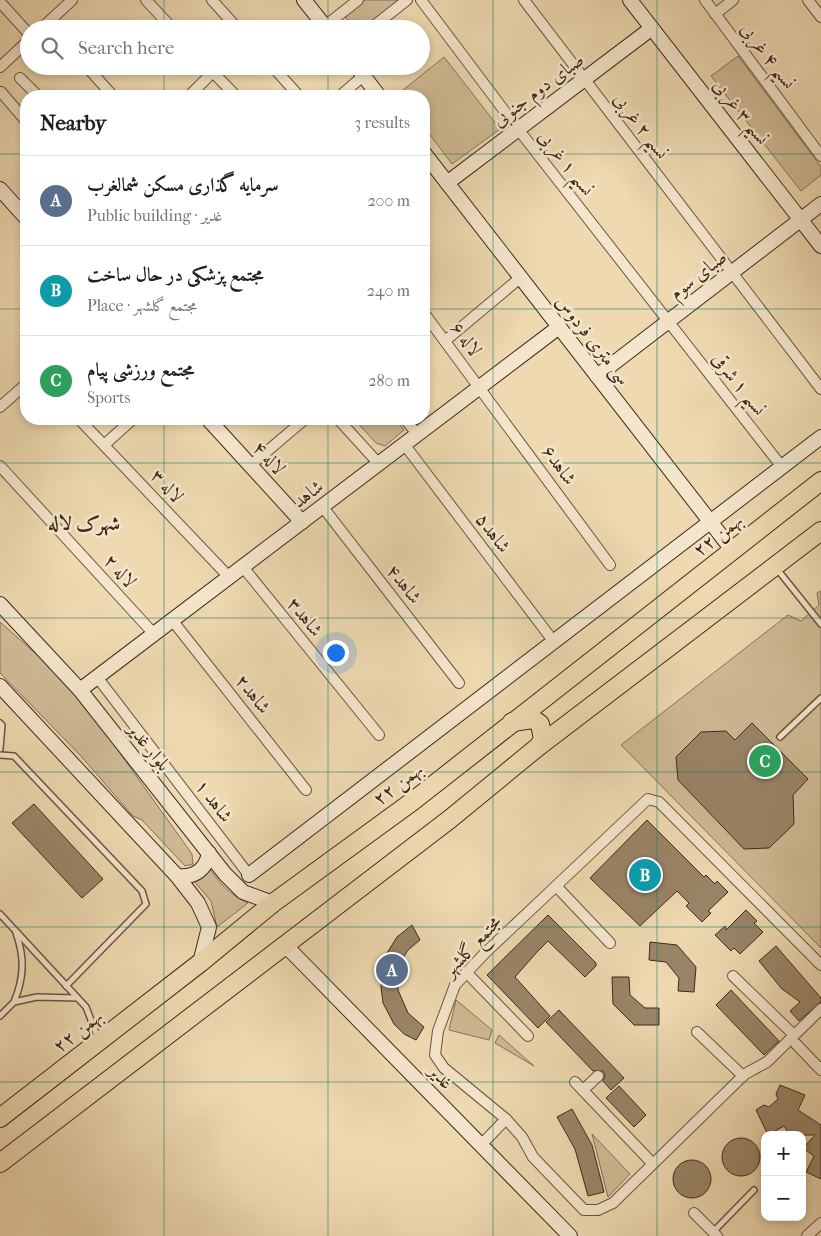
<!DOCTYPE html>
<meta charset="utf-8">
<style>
body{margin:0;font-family:"IM FELL French Canon",Amiri,serif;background:#f2f2f2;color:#202124}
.controls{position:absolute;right:15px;bottom:15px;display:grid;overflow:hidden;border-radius:10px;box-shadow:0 2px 8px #0003}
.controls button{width:45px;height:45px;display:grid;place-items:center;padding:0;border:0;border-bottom:1px solid #e0e0e0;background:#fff;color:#202124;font:25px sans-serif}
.you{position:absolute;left:335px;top:652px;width:18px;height:18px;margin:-12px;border:4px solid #fff;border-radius:50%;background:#1a73e8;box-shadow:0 0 0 8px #1a73e833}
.badge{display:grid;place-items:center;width:32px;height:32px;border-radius:50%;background:#b45309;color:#fff;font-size:16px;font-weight:700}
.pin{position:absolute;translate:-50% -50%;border:2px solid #fff;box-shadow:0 1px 5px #0006}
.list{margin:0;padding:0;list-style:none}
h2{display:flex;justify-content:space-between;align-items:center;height:65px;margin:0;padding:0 20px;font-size:21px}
h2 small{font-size:16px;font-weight:400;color:#757577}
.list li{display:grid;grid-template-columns:32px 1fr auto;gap:15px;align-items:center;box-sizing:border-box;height:90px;padding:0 20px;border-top:1px solid #e0e0e0}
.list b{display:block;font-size:19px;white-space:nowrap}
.list p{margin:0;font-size:16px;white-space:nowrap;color:#757577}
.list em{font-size:16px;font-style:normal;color:#757577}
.icon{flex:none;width:28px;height:28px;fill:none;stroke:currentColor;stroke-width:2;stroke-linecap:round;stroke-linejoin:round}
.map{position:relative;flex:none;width:821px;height:1236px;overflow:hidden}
.search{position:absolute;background:#fff;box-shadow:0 2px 8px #0003;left:20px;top:20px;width:410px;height:55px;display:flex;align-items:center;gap:12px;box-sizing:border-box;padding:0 18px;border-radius:28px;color:#757577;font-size:19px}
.panel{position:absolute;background:#fff;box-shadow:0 2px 8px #0003;left:20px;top:90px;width:410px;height:335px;border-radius:20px}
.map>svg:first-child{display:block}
.green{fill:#d0bb96;stroke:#887258}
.building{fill:#9a8568;stroke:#402919}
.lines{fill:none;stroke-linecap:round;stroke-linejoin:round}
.lane-casing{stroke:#6c553f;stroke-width:8}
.street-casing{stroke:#6c553f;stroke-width:12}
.secondary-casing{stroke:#402919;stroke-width:16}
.highway-casing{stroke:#402919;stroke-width:20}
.lane{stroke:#f4e6cc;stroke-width:5}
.street{stroke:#f4e6cc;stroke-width:10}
.secondary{stroke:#f4e6cc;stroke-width:14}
.highway{stroke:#eed9b0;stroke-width:18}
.grid{fill:none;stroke:#0f766e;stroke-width:1;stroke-opacity:0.55}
.labels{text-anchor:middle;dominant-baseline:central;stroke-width:5;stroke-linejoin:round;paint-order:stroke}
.street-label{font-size:19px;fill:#402919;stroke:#f4e6cc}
.neighbourhood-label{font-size:20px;font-weight:bold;fill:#402919;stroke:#f4e6cc}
</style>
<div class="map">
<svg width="821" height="1236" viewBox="0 0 821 1236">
<rect width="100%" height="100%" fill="#eed9b0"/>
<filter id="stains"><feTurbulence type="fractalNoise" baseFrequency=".004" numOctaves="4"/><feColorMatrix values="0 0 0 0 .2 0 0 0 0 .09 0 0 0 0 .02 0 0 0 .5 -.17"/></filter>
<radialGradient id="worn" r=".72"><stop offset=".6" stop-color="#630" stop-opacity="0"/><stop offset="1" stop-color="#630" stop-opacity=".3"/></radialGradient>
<g class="green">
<polygon points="364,0 401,0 365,29 354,29 344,15"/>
<polygon points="738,56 821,167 821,175 801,191 711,76"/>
<polygon points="444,57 500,129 452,164 424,127 424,96 401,96 398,94"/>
<polygon points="354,419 395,419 404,430 385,446 376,443"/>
<polygon points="821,591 821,948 621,745 788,615 801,621 819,605 817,593"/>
<polygon points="0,622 60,675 97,721 192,854 193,864 185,866 142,820 133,816 80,755 0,673"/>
<path d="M209 868C220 884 230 895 248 903L217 927 211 901 192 879 196 880 205 875Z"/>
<polygon points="456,1000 492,1030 489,1040 449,1030"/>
<polygon points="499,1035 534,1066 495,1043"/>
<polygon points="592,1134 630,1174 608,1197"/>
</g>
<g class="building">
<polygon points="752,723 808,779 793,795 794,824 769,848 744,849 678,780 676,757 701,732 726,731 735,740"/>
<polygon points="34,804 103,879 82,898 12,823"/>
<polygon points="647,820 704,877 706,875 715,884 717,881 728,892 708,911 711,913 702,922 686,906 689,903 677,891 640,926 590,878"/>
<polygon points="746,910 757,921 754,923 763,932 740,954 734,948 731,951 715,935 725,926 726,930"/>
<polygon points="548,915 596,963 596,966 585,977 548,941 537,952 515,977 550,1016 538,1028 487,975"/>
<polygon points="412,925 420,940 408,950 403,958 398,979 398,990 408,1013 424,1027 416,1040 404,1034 394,1024 383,1003 381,987 382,965 387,953 397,937"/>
<polygon points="650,942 677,945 696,967 694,992 678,991 679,978 666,962 649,960"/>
<polygon points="776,946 821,998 821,1002 799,1021 790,1011 800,1002 782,989 759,961"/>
<polygon points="612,977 629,977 630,995 645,1008 659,1008 659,1025 634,1025 613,1004"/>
<polygon points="731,990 779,1041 764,1055 716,1005"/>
<polygon points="559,1010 624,1078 611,1090 603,1081 605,1075 603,1071 593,1071 546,1022"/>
<polygon points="780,1085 805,1095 798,1110 821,1125 821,1179 806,1172 814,1156 803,1148 815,1135 790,1135 784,1126 768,1135 756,1110 764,1105 769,1107 778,1099 776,1094"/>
<polygon points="619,1086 646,1115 634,1127 606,1098"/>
<polygon points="572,1109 592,1145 604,1192 588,1196 575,1149 557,1117"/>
<circle cx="741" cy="1157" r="19"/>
<circle cx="692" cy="1179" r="19"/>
</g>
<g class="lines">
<g class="lane-casing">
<g id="lane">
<polyline points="777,569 821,624"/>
<polyline points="0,723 2,725 0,749"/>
<polyline points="780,737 821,698"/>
<polyline points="0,755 14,756 142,891 146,904 66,986"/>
<polyline points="0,914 86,1007 98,1038"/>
<path d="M14 1002C24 978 25 958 16 933"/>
<polyline points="0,1016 14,1002 37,997 77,998"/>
<polyline points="713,1232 754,1190"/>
</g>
</g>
<g class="street-casing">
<g id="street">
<polyline points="146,0 173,29"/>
<polyline points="212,0 238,29"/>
<polyline points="421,0 518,129 782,467"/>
<polyline points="524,0 821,389"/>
<polyline points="705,0 821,156"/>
<polyline points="808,0 821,17"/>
<polyline points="0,2 29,34"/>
<polyline points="715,14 733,0"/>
<polyline points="325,26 358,0"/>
<polyline points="41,29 72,0"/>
<polyline points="370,29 407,0"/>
<polyline points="86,66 113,96"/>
<polyline points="207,66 236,96"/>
<polyline points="272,66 299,96"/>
<polyline points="0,67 29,40"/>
<polyline points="20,78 38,96"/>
<polyline points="1,92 26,121"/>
<polyline points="189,96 219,66"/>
<polyline points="340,96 363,76"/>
<polyline points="424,313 610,565"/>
<polyline points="445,341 520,278"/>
<polyline points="0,407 26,384"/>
<polyline points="79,419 229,577"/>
<polyline points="338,419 379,464"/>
<polyline points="405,419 417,434"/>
<polyline points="404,444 554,642"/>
<polyline points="104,445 133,419"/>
<polyline points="251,465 305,419"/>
<polyline points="0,466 154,634"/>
<polyline points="322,506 459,683"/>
<polyline points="243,567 379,735"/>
<polyline points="172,620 306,790"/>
<polyline points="97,677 249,875"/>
<polyline points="556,886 648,799 659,802 821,965"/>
<polyline points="610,943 556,886 485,953 455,985 438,1031 435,1055 444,1068 506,1119 522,1137 533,1157 584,1210 598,1210 613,1203 745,1074 767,1062 821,1009"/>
<polyline points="466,972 528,1036"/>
<polyline points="733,976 794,1035"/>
<polyline points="697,1032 743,1076"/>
<polyline points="796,1044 821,1070"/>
<polyline points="575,1082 653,1164"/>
<polyline points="583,1090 598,1076"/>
<polyline points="481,1145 506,1119"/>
<polyline points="694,1213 717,1236"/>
<polyline points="807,1236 821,1223"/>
</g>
</g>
<g class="secondary-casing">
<g id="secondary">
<polyline points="304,0 327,29"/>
<polyline points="630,0 821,246"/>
<polyline points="356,66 379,96"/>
<polyline points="424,153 733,551"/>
<polyline points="447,183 652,28"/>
<polyline points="0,189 26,218"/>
<polyline points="597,376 821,204"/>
<polyline points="208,419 302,522"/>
<polyline points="0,604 80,690 225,874 243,892 273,903"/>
<polyline points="0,686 177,876 198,903 209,927 200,963"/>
<polyline points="80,690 559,327"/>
<polyline points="249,875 821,437"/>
<path d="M177 876C194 878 206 870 209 853"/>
<polyline points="285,945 570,1236"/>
</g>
</g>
<g class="highway-casing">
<g id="highway">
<polyline points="512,722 533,719 540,724 543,739 539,746"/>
<polyline points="0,1118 200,963 273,903 413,801 821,481"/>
<polyline points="0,1163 450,819 539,746 821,531"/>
</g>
</g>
<use href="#lane" class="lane"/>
<use href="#street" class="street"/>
<use href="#secondary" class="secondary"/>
<use href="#highway" class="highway"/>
</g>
<path class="grid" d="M164 0V29M328 0V29M493 0V1236M657 0V1236M164 66V96M328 66V96M0 154H26M424 154H821M0 309H26M424 309H821M164 419V1236M328 419V1236M0 463H821M0 618H821M0 772H821M0 927H821M0 1082H821"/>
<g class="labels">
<g class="street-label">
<text transform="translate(768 56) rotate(53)">نسیم ۴ غربی</text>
<text transform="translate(538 90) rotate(-37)">صبای دوم جنوبی</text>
<text transform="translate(741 112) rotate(52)">نسیم ۳ غربی</text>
<text transform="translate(641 126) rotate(53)">نسیم ۲ غربی</text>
<text transform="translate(566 163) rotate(52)">نسیم ۱ غربی</text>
<text transform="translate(698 275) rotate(-38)">صبای سوم</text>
<text transform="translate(466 339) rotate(53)">لاله ۶</text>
<text transform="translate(593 340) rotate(52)">سی متری فردوس</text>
<text transform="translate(739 384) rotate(52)">نسیم ۱ شرقی</text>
<text transform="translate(269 458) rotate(48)">لاله ۴</text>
<text transform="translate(559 465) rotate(54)">شاهد۶</text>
<text transform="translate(167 486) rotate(47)">لاله ۳</text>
<text transform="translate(308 494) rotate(-37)">شاهد</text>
<text transform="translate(493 533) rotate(53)">شاهد۵</text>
<text transform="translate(718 535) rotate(-38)">۲۲ بهمن</text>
<text transform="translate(120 571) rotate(48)">لاله ۲</text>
<text transform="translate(404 584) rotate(52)">شاهد۴</text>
<text transform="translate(305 617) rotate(51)">شاهد۳</text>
<text transform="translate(253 694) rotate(52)">شاهد۲</text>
<text transform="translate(149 747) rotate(51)">بلوار غدیر</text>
<text transform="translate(398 784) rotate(-37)">۲۲ بهمن</text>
<text transform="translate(214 801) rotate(53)">شاهد ۱</text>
<text transform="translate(472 946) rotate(-47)">مجتمع گلشهر</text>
<text transform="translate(78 1031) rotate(-38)">۲۲ بهمن</text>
<text transform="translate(441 1077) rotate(46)">غدیر</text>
</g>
<g class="neighbourhood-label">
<text x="84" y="523">شهرک لاله</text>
</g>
</g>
<rect width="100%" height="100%" filter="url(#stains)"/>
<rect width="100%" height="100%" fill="url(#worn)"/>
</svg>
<div class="controls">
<button>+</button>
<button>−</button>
</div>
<div class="you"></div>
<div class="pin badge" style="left:392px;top:970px;background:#5c6f8a">A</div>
<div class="pin badge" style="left:645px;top:875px;background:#0f9aa8">B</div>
<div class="pin badge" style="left:765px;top:761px;background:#2e9e5b">C</div>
<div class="search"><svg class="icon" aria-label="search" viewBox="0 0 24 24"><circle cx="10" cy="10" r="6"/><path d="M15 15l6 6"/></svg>Search here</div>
<section class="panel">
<h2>Nearby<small>3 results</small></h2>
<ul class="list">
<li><span class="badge" style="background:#5c6f8a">A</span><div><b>سرمایه گذاری مسکن شمالغرب</b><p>Public building · غدیر</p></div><em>200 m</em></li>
<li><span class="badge" style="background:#0f9aa8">B</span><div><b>مجتمع پزشکی در حال ساخت</b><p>Place · مجتمع گلشهر</p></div><em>240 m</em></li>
<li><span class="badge" style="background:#2e9e5b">C</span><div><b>مجتمع ورزشی پیام</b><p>Sports</p></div><em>280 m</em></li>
</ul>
</section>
</div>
